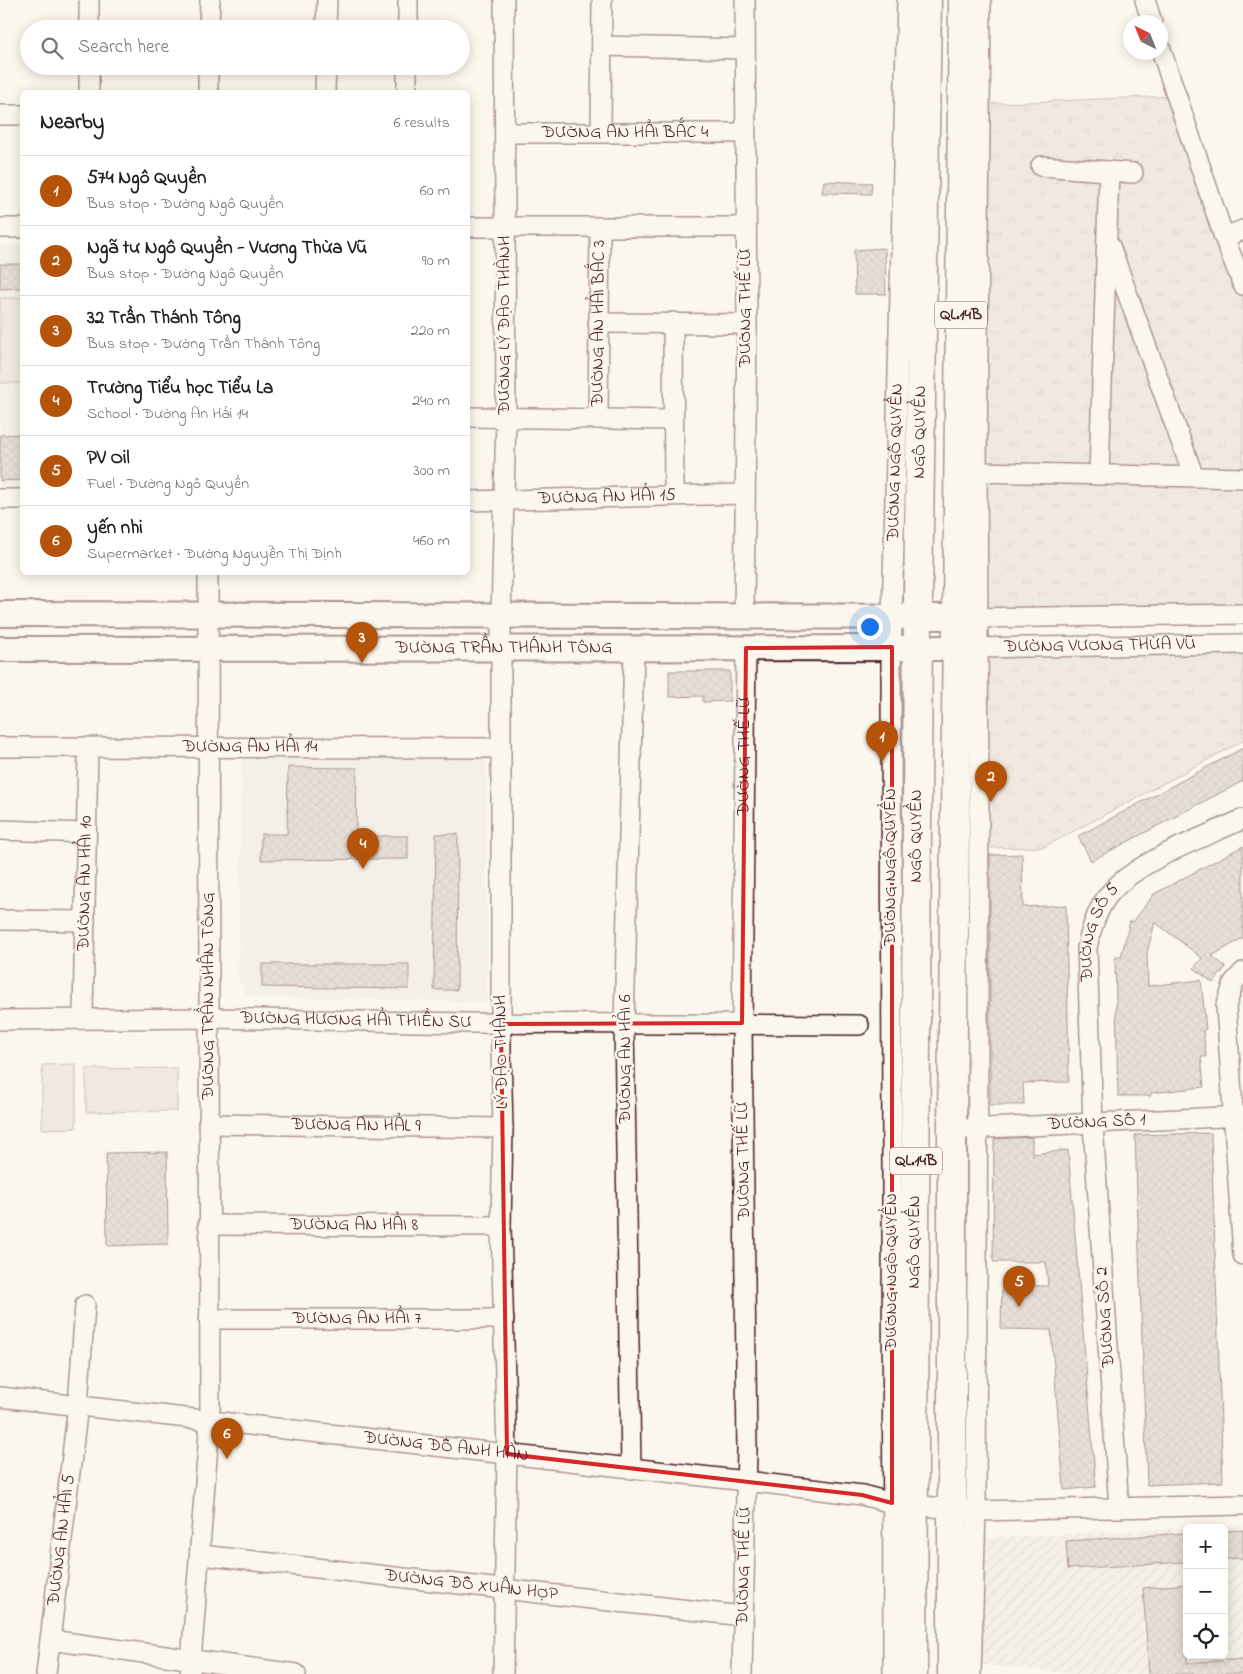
<!DOCTYPE html>
<meta charset="utf-8">
<style>
body{margin:0;font-family:"Indie Flower",sans-serif;background:#f6f6f6;color:#202124}
.controls{position:absolute;right:15px;bottom:15px;display:grid;overflow:hidden;border-radius:8px;box-shadow:0 2px 12px #0003}
.controls button{width:45px;height:45px;display:grid;place-items:center;padding:0;border:0;border-bottom:1px solid #e0e0e0;background:#fff;color:#202124;font:25px sans-serif}
.compass{position:absolute;left:1123px;top:15px;width:45px;height:45px;border-radius:50%;background:#fff;box-shadow:0 2px 12px #0003;rotate:317deg}
.you{position:absolute;left:869px;top:626px;width:18px;height:18px;margin:-12px;border:4px solid #fff;border-radius:50%;background:#1a73e8;box-shadow:0 0 0 8px #1a73e833}
.badge{display:grid;place-items:center;width:32px;height:32px;border-radius:50%;background:#b45309;color:#fff;font-size:16px;font-weight:700}
.pin{position:absolute;translate:-50% -41px;filter:drop-shadow(0 1px 2px #0008)}
.pin::after{content:'';position:absolute;top:26px;width:18px;height:15px;background:inherit;clip-path:polygon(0 0,100% 0,50% 100%)}
.list{margin:0;padding:0;list-style:none}
h2{display:flex;justify-content:space-between;align-items:center;height:65px;margin:0;padding:0 20px;font-size:21px}
h2 small{font-size:16px;font-weight:400;color:#757577}
.list li{display:grid;grid-template-columns:32px 1fr auto;gap:15px;align-items:center;box-sizing:border-box;height:70px;padding:0 20px;border-top:1px solid #e0e0e0}
.list b{display:block;font-size:19px;white-space:nowrap}
.list p{margin:0;font-size:16px;white-space:nowrap;color:#757577}
.list em{font-size:16px;font-style:normal;color:#757577}
.icon{flex:none;width:28px;height:28px;fill:none;stroke:currentColor;stroke-width:2;stroke-linecap:round;stroke-linejoin:round}
.map{position:relative;flex:none;width:1243px;height:1674px;overflow:hidden}
.search{position:absolute;background:#fff;box-shadow:0 2px 12px #0003;left:20px;top:20px;width:450px;height:55px;display:flex;align-items:center;gap:12px;box-sizing:border-box;padding:0 18px;border-radius:28px;color:#757577;font-size:19px}
.panel{position:absolute;background:#fff;box-shadow:0 2px 12px #0003;left:20px;top:90px;width:450px;height:485px;border-radius:8px}
.map>svg:first-child{display:block}
.built{fill:#eee7de}
.industrial{fill:url(#industrial-furrows);fill-rule:evenodd}
.grass{fill:url(#grass-tufts);stroke:#967b7e}
.pitch{fill:#e2d7d0;stroke:#967b7e}
.building{fill:url(#building-cross-hatch);stroke:#4a1f2b}
.lines{fill:none;stroke-linecap:round;stroke-linejoin:round}
.minor-casing{stroke:#4a1f2b;stroke-width:22}
.major-casing{stroke:#4a1f2b;stroke-width:28}
.highway-casing{stroke:#4a1f2b;stroke-width:31}
.minor{stroke:#fbf7ec;stroke-width:19}
.major{stroke:#fbf7ec;stroke-width:24}
.highway{stroke:#fbf7ec;stroke-width:28}
.marked{fill:none;stroke:#d62828;stroke-width:4;stroke-linejoin:round}
.labels{text-anchor:middle;dominant-baseline:central;stroke-width:5;stroke-linejoin:round;paint-order:stroke}
.shield{fill:#fbf7ec;stroke:#7f6065;stroke-width:1}
.shield-label{font-size:16px;font-weight:bold;fill:#4a1f2b}
.street-label{font-size:18px;fill:#4a1f2b;stroke:#fbf7ec}
</style>
<div class="map">
<svg width="1243" height="1674" viewBox="0 0 1243 1674">
<defs>
<pattern id="industrial-furrows" width="10" height="10" patternUnits="userSpaceOnUse" patternTransform="scale(1.25)"><rect width="10" height="10" fill="#eee7de"/><path d="M-1 1l2-2M0 10L10 0M9 11l2-2" fill="none" stroke="#cec6bf"/></pattern>
<pattern id="grass-tufts" width="24" height="20" patternUnits="userSpaceOnUse" patternTransform="scale(1.25)"><rect width="24" height="20" fill="#e2d7d0"/><path d="M3 7l-1-3M5 7V3M7 7l1-3M15 17l-1-3M17 17v-4M19 17l1-3" fill="none" stroke="#c3b8b3"/></pattern>
<pattern id="building-cross-hatch" width="8" height="8" patternUnits="userSpaceOnUse" patternTransform="scale(1.25)"><rect width="8" height="8" fill="#cfc2bc"/><path d="M0 0l8 8M0 8l8-8" fill="none" stroke="#b3a6a2"/></pattern>
</defs>
<rect width="100%" height="100%" fill="#fbf7ec"/>
<filter id="ink" filterUnits="userSpaceOnUse"><feTurbulence type="fractalNoise" baseFrequency=".02" numOctaves="2"/><feDisplacementMap in="SourceGraphic" scale="10" xChannelSelector="R" yChannelSelector="G"/><feConvolveMatrix kernelMatrix="1 2 1 2 8 2 1 2 1" color-interpolation-filters="sRGB"/></filter>
<g filter="url(#ink)">
<g class="built">
<rect x="0" y="245" width="22" height="247"/>
<polygon points="242,759 486,759 487,1002 247,997 238,978"/>
</g>
<path class="industrial" d="M1243 1525V1674H1075L965 1663 968 1539ZM1187 1528H1224V1655H1187Z"/>
<g class="grass">
<polygon points="1175,96 1243,276 1243,614 978,618 980,104"/>
<polygon points="1243,645 1243,741 1044,847 979,848 979,648"/>
</g>
<g class="pitch">
<rect x="0" y="298" width="22" height="85"/>
<polygon points="76,1064 76,1128 42,1129 42,1065"/>
<polygon points="177,1068 177,1111 86,1112 86,1069"/>
</g>
<g class="building">
<polygon points="824,181 872,183 871,194 822,193"/>
<polygon points="885,248 886,294 855,294 854,250"/>
<polygon points="0,264 22,264 22,288 0,289"/>
<polygon points="22,434 22,480 0,481 0,435"/>
<polygon points="669,671 730,671 730,701 703,702 703,696 669,697"/>
<polygon points="1243,748 1243,781 1091,861 1078,836"/>
<polygon points="288,767 357,768 356,836 408,836 408,859 261,860 261,834 287,834"/>
<polygon points="436,834 458,834 457,990 434,990"/>
<polygon points="1243,846 1243,938 1212,956 1226,967 1213,983 1194,968 1202,958 1155,922 1147,953 1148,986 1201,980 1206,1029 1203,1030 1206,1057 1201,1057 1204,1087 1151,1093 1151,1096 1118,1096 1115,957 1121,957 1130,921 1133,922 1154,894"/>
<polygon points="1022,854 1023,907 1066,905 1069,1082 1023,1083 1024,1105 990,1105 990,855"/>
<polygon points="262,964 409,964 409,989 262,987"/>
<polygon points="1211,1133 1223,1482 1147,1485 1135,1135"/>
<polygon points="1032,1137 1032,1154 1068,1150 1096,1487 1064,1490 1051,1330 1001,1329 1002,1285 1048,1286 1046,1262 993,1262 994,1139"/>
<polygon points="167,1152 168,1244 107,1246 106,1153"/>
<polygon points="1243,1530 1243,1558 1224,1559 1224,1531"/>
<polygon points="1187,1533 1187,1562 1068,1569 1066,1541"/>
<polygon points="1187,1584 1187,1663 1243,1659 1243,1674 1149,1674 1143,1588"/>
</g>
<g class="lines">
<g class="minor-casing">
<g id="minor">
<polyline points="1145,0 1152,22"/>
<polyline points="89,29 89,0"/>
<polyline points="209,29 210,0"/>
<polyline points="326,29 327,0"/>
<polyline points="408,29 408,0"/>
<polyline points="602,46 745,49"/>
<polyline points="1160,47 1224,237 1243,285"/>
<polyline points="89,92 89,66"/>
<polyline points="208,92 208,66"/>
<polyline points="325,92 326,66"/>
<polyline points="407,92 407,66"/>
<polyline points="0,115 22,115"/>
<polyline points="601,132 602,0"/>
<path id="s1" d="M505 133H745"/>
<polyline points="1041,166 1133,173"/>
<polyline points="468,227 745,227"/>
<polyline points="0,228 22,228"/>
<polyline points="1224,237 1243,230"/>
<polyline points="1110,246 1194,477"/>
<polyline points="673,322 674,495"/>
<polyline points="598,323 747,324"/>
<polyline points="468,417 673,420"/>
<path id="s2" d="M598 419 600 227"/>
<polyline points="977,472 1243,478"/>
<polyline points="1099,475 1109,171"/>
<polyline points="0,499 22,499"/>
<path id="s3" d="M468 501 745 494"/>
<polyline points="744,616 747,324 745,0"/>
<polyline points="967,618 1243,614"/>
<path id="s4" d="M966 648 1243 644"/>
<path id="s5" d="M0 747 501 748"/>
<polyline points="0,830 86,833"/>
<polyline points="0,920 85,921"/>
<polyline points="1243,972 1234,982 1226,1006 1243,1255"/>
<path id="s6" d="M83 1018 88 748"/>
<path id="s7" d="M0 1020 209 1018 469 1023 859 1025"/>
<path id="s8" d="M208 1124 503 1128"/>
<path id="s9" d="M965 1129 1243 1116"/>
<path id="s10" d="M208 1225 501 1226"/>
<path id="s11" d="M209 1319H504"/>
<path id="s12" d="M0 1397 746 1481 862 1495 892 1503 976 1511 1243 1505"/>
<polyline points="631,1469 624,1024 634,649"/>
<path id="s13" d="M1119 1508 1093 1125 1087 948C1091 928 1097 908 1111 892 1140 859 1203 838 1243 819"/>
<path id="s14" d="M201 1555 743 1616"/>
<polyline points="50,1640 296,1674"/>
<path id="s15" d="M46 1674 78 1405 85 1305"/>
<polyline points="190,1674 210,1420 208,572"/>
<polyline points="503,1674 507,1454 501,1226 503,1128 501,1051 501,617 506,417 504,0"/>
<path id="s16" d="M742 1674 747 1450 742 1023 746 648"/>
<path id="s17" d="M893 1674 891 663 907 0"/>
<polyline points="971,1674 976,1511 979,787 977,472 981,0"/>
</g>
</g>
<g class="major-casing">
<g id="major">
<polyline points="0,614 958,617"/>
<path id="s18" d="M0 649 957 648"/>
</g>
</g>
<g class="highway-casing">
<g id="highway">
<path id="s19" d="M913 1674 918 600 927 0"/>
<polyline points="952,1674 952,1129 963,0"/>
</g>
</g>
<use href="#minor" class="minor"/>
<use href="#major" class="major"/>
<use href="#highway" class="highway"/>
</g>
</g>
<path d="M0 0H1243V1674H0ZM892 647V1503L862 1495 507 1454 501 1024 742 1023 746 648Z" fill="#fbf7ec" fill-opacity=".55" fill-rule="evenodd"/>
<path class="marked" d="M892 647V1503L862 1495 507 1454 501 1024 742 1023 746 648Z"/>
<g class="labels">
<g class="shield">
<rect x="935" y="301.5" width="52" height="27" rx="4"/>
<rect x="890" y="1147.5" width="52" height="27" rx="4"/>
</g>
<g class="shield-label">
<text x="961" y="315">QL.14B</text>
<text x="916" y="1161">QL.14B</text>
</g>
<g class="street-label">
<text stroke="none"><textPath href="#s1" startOffset="120">ĐƯỜNG AN HẢI BẮC 4</textPath></text>
<text transform="translate(746 308) rotate(-90)">ĐƯỜNG THẾ LỮ</text>
<text stroke="none"><textPath href="#s2" startOffset="96">ĐƯỜNG AN HẢI BẮC 3</textPath></text>
<text transform="translate(505 325) rotate(-90)">ĐƯỜNG LÝ ĐẠO THÀNH</text>
<text stroke="none"><textPath href="#s19" startOffset="1242">NGÔ QUYỀN</textPath></text>
<text stroke="none"><textPath href="#s17" startOffset="1212">ĐƯỜNG NGÔ QUYỀN</textPath></text>
<text stroke="none"><textPath href="#s3" startOffset="139">ĐƯỜNG AN HẢI 15</textPath></text>
<text stroke="none"><textPath href="#s4" startOffset="134">ĐƯỜNG VƯƠNG THỪA VŨ</textPath></text>
<text stroke="none"><textPath href="#s18" startOffset="504">ĐƯỜNG TRẦN THÁNH TÔNG</textPath></text>
<text stroke="none"><textPath href="#s5" startOffset="250">ĐƯỜNG AN HẢI 14</textPath></text>
<text stroke="none"><textPath href="#s16" startOffset="918">ĐƯỜNG THẾ LỮ</textPath></text>
<text stroke="none"><textPath href="#s19" startOffset="838">NGÔ QUYỀN</textPath></text>
<text transform="translate(891 867) rotate(-90)">ĐƯỜNG NGÔ QUYỀN</text>
<text stroke="none"><textPath href="#s6" startOffset="135">ĐƯỜNG AN HẢI 10</textPath></text>
<text stroke="none"><textPath href="#s13" startOffset="579">ĐƯỜNG SỐ 5</textPath></text>
<text transform="translate(209 996) rotate(-90)">ĐƯỜNG TRẦN NHÂN TÔNG</text>
<text stroke="none"><textPath href="#s7" startOffset="356">ĐƯỜNG HƯƠNG HẢI THIỀN SƯ</textPath></text>
<text transform="translate(502 1052) rotate(-91)">LÝ ĐẠO THÀNH</text>
<text transform="translate(626 1059) rotate(-90)">ĐƯỜNG AN HẢI 6</text>
<text stroke="none"><textPath href="#s9" startOffset="132">ĐƯỜNG SỐ 1</textPath></text>
<text stroke="none"><textPath href="#s8" startOffset="148">ĐƯỜNG AN HẢL 9</textPath></text>
<text transform="translate(744 1161) rotate(-91)">ĐƯỜNG THẾ LỮ</text>
<text stroke="none"><textPath href="#s10" startOffset="146">ĐƯỜNG AN HẢI 8</textPath></text>
<text stroke="none"><textPath href="#s19" startOffset="432">NGÔ QUYỀN</textPath></text>
<text transform="translate(892 1272) rotate(-90)">ĐƯỜNG NGÔ QUYỀN</text>
<text transform="translate(1106 1317) rotate(-94)">ĐƯỜNG SỐ 2</text>
<text stroke="none"><textPath href="#s11" startOffset="148">ĐƯỜNG AN HẢI 7</textPath></text>
<text stroke="none"><textPath href="#s12" startOffset="449">ĐƯỜNG ĐỖ ANH HÀN</textPath></text>
<text stroke="none"><textPath href="#s15" startOffset="135">ĐƯỜNG AN HẢI 5</textPath></text>
<text stroke="none"><textPath href="#s16" startOffset="108">ĐƯỜNG THẾ LỮ</textPath></text>
<text stroke="none"><textPath href="#s14" startOffset="272">ĐƯỜNG ĐỖ XUÂN HỢP</textPath></text>
</g>
</g>
</svg>
<div class="controls">
<button>+</button>
<button>−</button>
<button><svg class="icon" aria-label="locate" viewBox="0 0 24 24"><circle cx="12" cy="12" r="6"/><path d="M12 2v4M12 18v4M2 12h4M18 12h4"/></svg></button>
</div>
<svg class="compass" viewBox="-18 -18 36 36"><path d="M0-13l5 13h-10z" fill="#e53935"/><path d="M0 13l5-13h-10z" fill="#757577"/></svg>
<div class="you"></div>
<div class="pin badge" style="left:882px;top:762px">1</div>
<div class="pin badge" style="left:991px;top:802px">2</div>
<div class="pin badge" style="left:362px;top:663px">3</div>
<div class="pin badge" style="left:363px;top:869px">4</div>
<div class="pin badge" style="left:1019px;top:1307px">5</div>
<div class="pin badge" style="left:227px;top:1459px">6</div>
<div class="search"><svg class="icon" aria-label="search" viewBox="0 0 24 24"><circle cx="10" cy="10" r="6"/><path d="M15 15l6 6"/></svg>Search here</div>
<section class="panel">
<h2>Nearby<small>6 results</small></h2>
<ul class="list">
<li><span class="badge">1</span><div><b>574 Ngô Quyền</b><p>Bus stop · Đường Ngô Quyền</p></div><em>60 m</em></li>
<li><span class="badge">2</span><div><b>Ngã tư Ngô Quyền - Vương Thừa Vũ</b><p>Bus stop · Đường Ngô Quyền</p></div><em>90 m</em></li>
<li><span class="badge">3</span><div><b>32 Trần Thánh Tông</b><p>Bus stop · Đường Trần Thánh Tông</p></div><em>220 m</em></li>
<li><span class="badge">4</span><div><b>Trường Tiểu học Tiểu La</b><p>School · Đường An Hải 14</p></div><em>240 m</em></li>
<li><span class="badge">5</span><div><b>PV Oil</b><p>Fuel · Đường Ngô Quyền</p></div><em>300 m</em></li>
<li><span class="badge">6</span><div><b>yến nhi</b><p>Supermarket · Đường Nguyễn Thị Định</p></div><em>460 m</em></li>
</ul>
</section>
</div>
